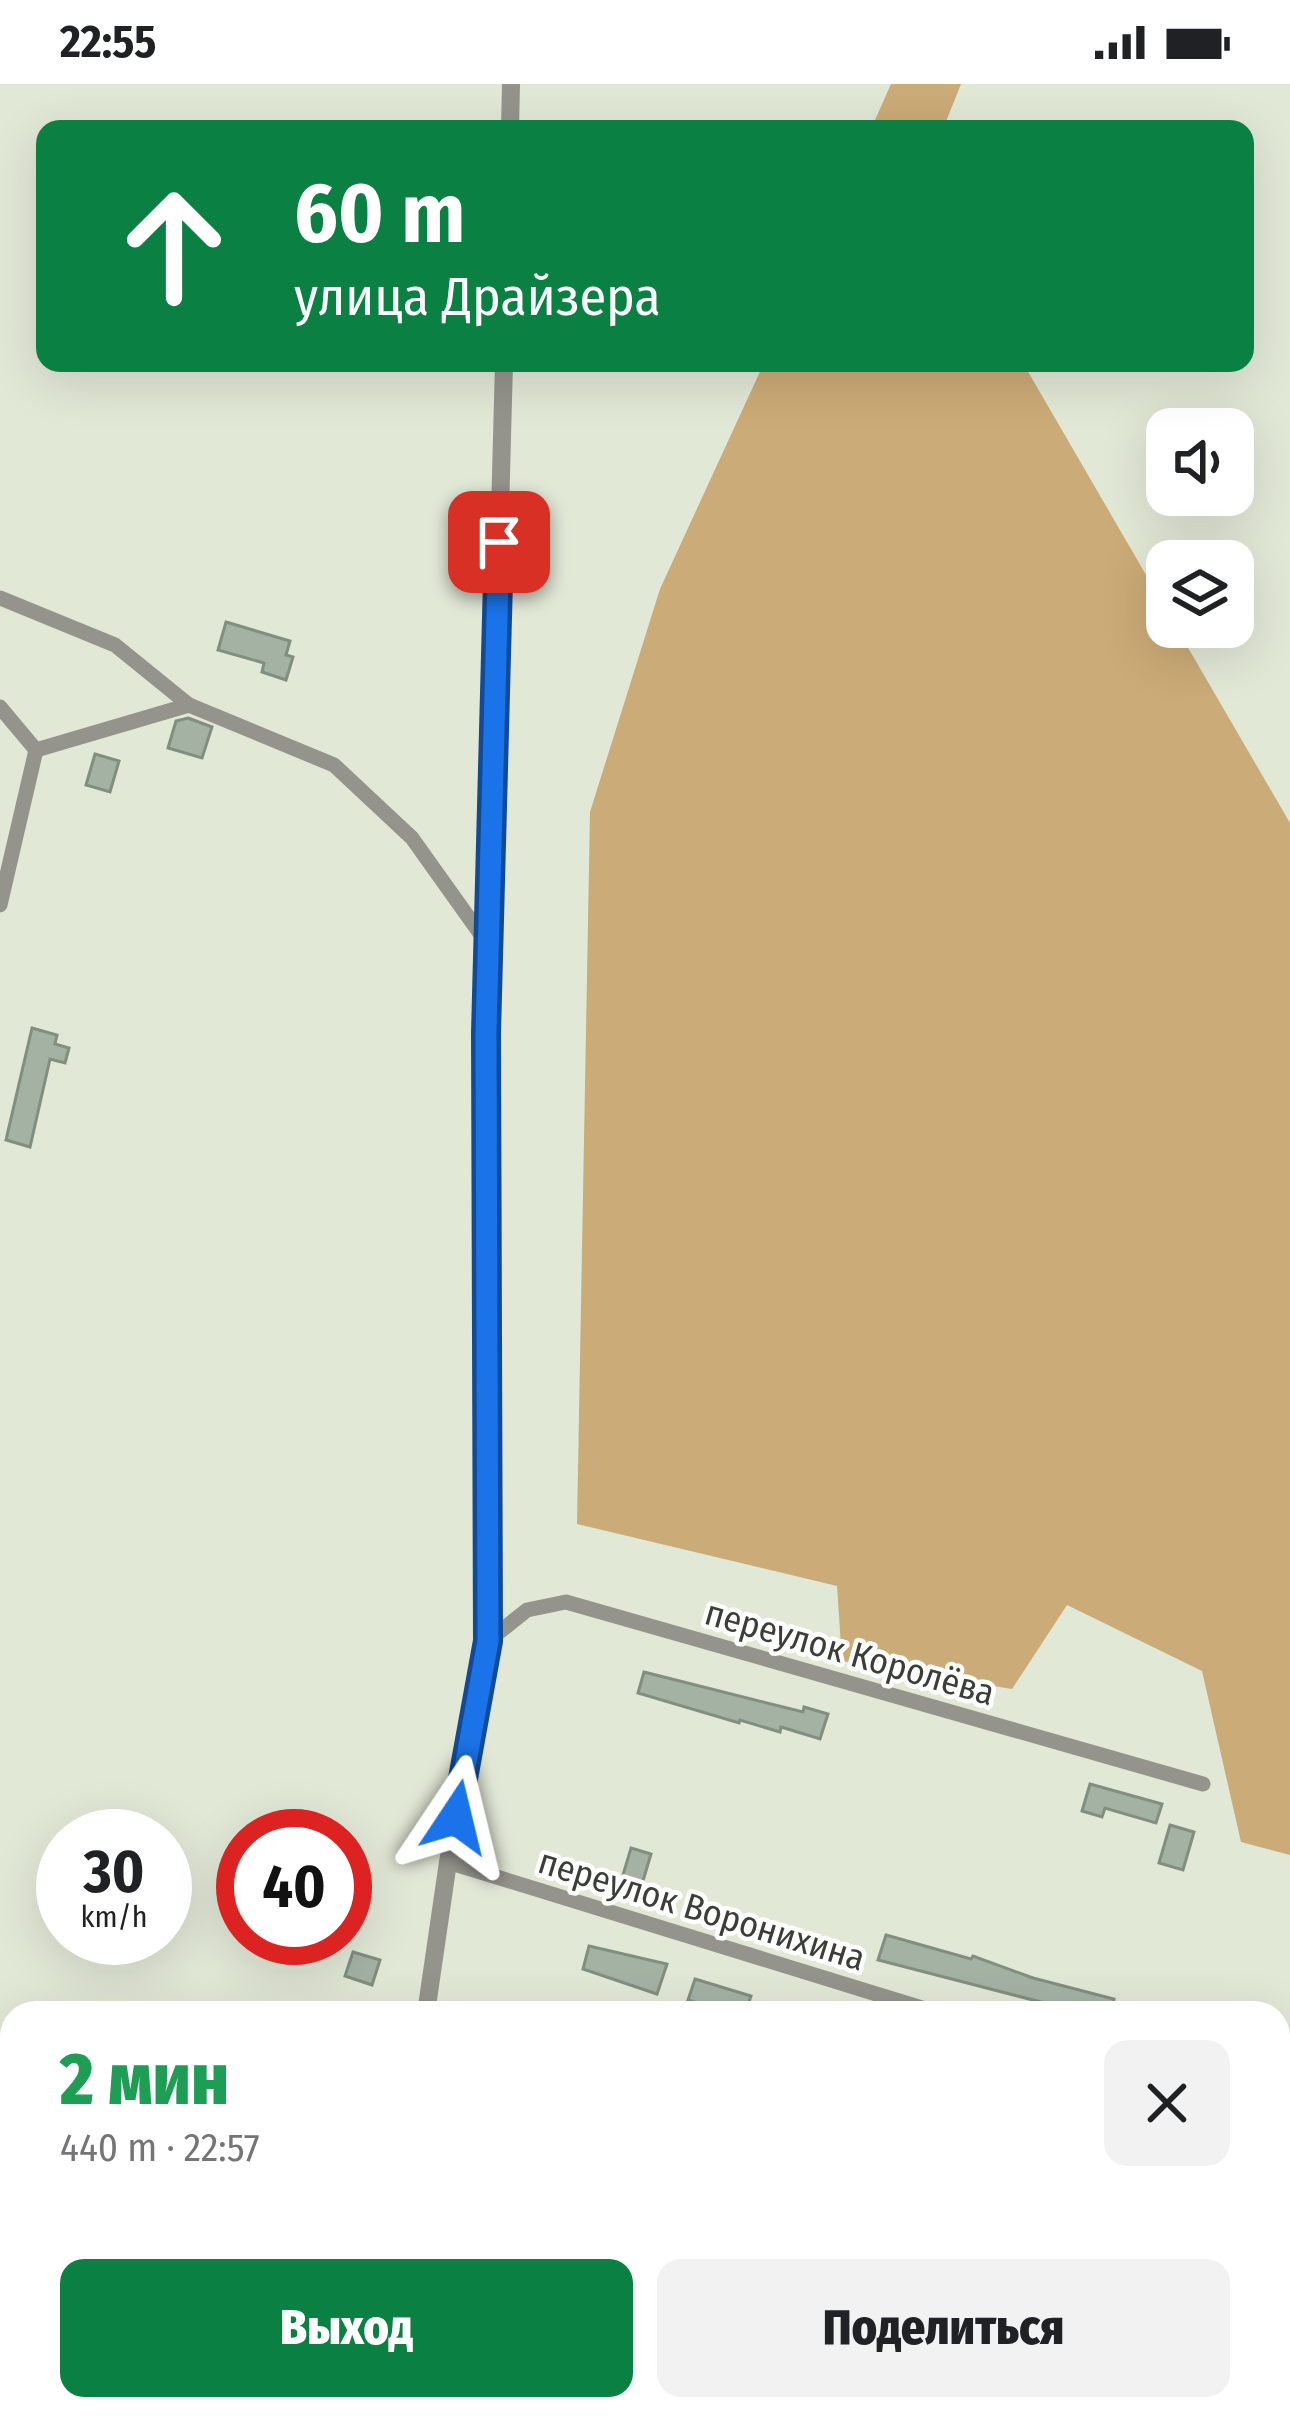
<!DOCTYPE html>
<html lang="ru">
<meta charset="utf-8">
<style>
body{margin:0;font-family:"Fira Sans Condensed",sans-serif;background:#f2f2f2;color:#202124;height:100vh;display:flex;flex-direction:column;font-size:45px;white-space:nowrap}
*{box-sizing:border-box;margin:0}
p{font-size:39px;color:#757577}
.icon{flex:none;width:66px;height:66px;fill:none;stroke:currentColor;stroke-width:2;stroke-linecap:round;stroke-linejoin:round}
.map{position:relative;flex:1;overflow:hidden}
.sheet{position:absolute;left:0px;top:1917px;width:1290px;height:420px;display:flex;flex-direction:column;background:#fff;border-radius:36px 36px 0 0;box-shadow:0 12px 48px #0002}
.sheet>*{flex:none}
.banner{position:absolute;left:36px;top:36px;width:1218px;height:252px;border-radius:24px;box-shadow:0 12px 48px #0002;background:#0b8043;color:#fff;overflow:hidden}
.buttons{position:absolute;left:1146px;top:324px;display:grid;gap:24px}
.buttons a{display:grid;place-items:center;width:108px;height:108px;border-radius:24px;background:#fff;box-shadow:0 12px 48px #0002;font-size:60px}
.speed{position:absolute;left:36px;top:1725px;display:flex;gap:24px;font-size:60px;font-weight:700;text-align:center}
.speed>*{display:grid;place-content:center;width:156px;height:156px;border-radius:50%;background:#fff;box-shadow:0 12px 48px #0002;line-height:1}
.speed small{font-size:30px;font-weight:400}
.speed .limit{border:18px solid #d22;background:#fff;color:#111}
.pin{position:absolute;display:grid;place-items:center;width:102px;height:102px;color:#fff;margin:-51px;border-radius:24px;box-shadow:0 6px 18px #0006}
.me{position:absolute;width:132px;margin:-66px;rotate:10deg;stroke-linejoin:round;filter:drop-shadow(0 0 9px #0008)}
.turn{display:flex;align-items:center;gap:42px;height:252px;padding:0 60px;font-size:54px}
.turn .icon{width:156px;height:156px;stroke-width:2.5}
.turn b{display:block;font-size:84px;line-height:102px}
.round{display:grid;place-items:center;flex:none;width:126px;height:126px;border-radius:24px;background:#f2f2f2}
.head{display:flex;align-items:center;justify-content:space-between;height:204px;padding:0 60px}
h1{font-size:72px;font-weight:800;line-height:90px;color:#1e9e55}
.cta{display:flex;gap:24px;margin-top:auto;padding:24px 60px}
.cta a{flex:1;height:138px;border-radius:24px;background:#0b8043;color:#fff;font-size:48px;font-weight:800;line-height:138px;text-align:center}
.cta a+a{background:#f2f2f2;color:#202124}
.status{display:flex;justify-content:space-between;align-items:center;height:84px;padding:0 60px;background:#fff;direction:ltr}
.status svg{height:33px;fill:currentColor}
.map>svg:first-child{display:block}
</style>
<div class="status"><b>22:55</b><svg viewBox="0 0 49 12"><path d="M0 12V9h3v3zM5 12V6h3v6zM10 12V3h3v9zM15 12V0h3v12zM26 1h20v11H26zM47 4h2v5h-2z"/></svg></div>
<div class="map">
<svg width="1290" height="2337" viewBox="0 0 1290 2337">
<rect width="100%" height="100%" fill="#e2e8d6"/>
<!-- built -->
<g fill="#d5dec5">
<path d="M0,2272L12,2275V2325H111L108,2337H0Z"/>
<path d="M448,2325H716L765,2337H445Z"/>
</g>
<!-- forest -->
<g fill="#cbab77">
<path d="M891,0H961L943,45H871Z"/>
<path d="M764,279H1023L1167,527V543H1176L1290,739V1771L1241,1758L1202,1587L1067,1521L1012,1605L842,1577L837,1502L577,1440L590,728L660,505Z"/>
</g>
<!-- building -->
<g fill="#a4b2a4" stroke="#818e80" stroke-width="3">
<path d="M226,538L290,557L286,571L293,573L286,596L262,588L264,579L218,566Z"/>
<path d="M188,634L212,643L202,674L168,664L176,637Z"/>
<path d="M95,670L119,677L110,708L86,701Z"/>
<path d="M32,944L57,951L55,960L69,964L65,979L50,975L30,1063L6,1056Z"/>
<path d="M644,1588L803,1628L804,1623L828,1630L820,1655L781,1643L780,1648L740,1636L739,1639L638,1609Z"/>
<path d="M1090,1700L1162,1720L1156,1739L1105,1724L1102,1733L1082,1727Z"/>
<path d="M1170,1741L1194,1748L1183,1786L1159,1779Z"/>
<path d="M631,1764L651,1770L640,1807L620,1801Z"/>
<path d="M886,1851L971,1875L973,1872L1033,1894L1114,1915L1110,1929L1068,1925L878,1876Z"/>
<path d="M589,1862L667,1880L657,1910L583,1885Z"/>
<path d="M353,1868L380,1876L372,1901L345,1892Z"/>
<path d="M695,1895L751,1912L745,1929H728L688,1916Z"/>
</g>
<g fill="none" stroke-linecap="round" stroke-linejoin="round">
<!-- service -->
<path stroke="#94938c" stroke-width="8" d="M0,2270L12,2268"/>
<!-- minor -->
<g stroke="#94938c" stroke-width="15">
<path d="M0,514L115,561L189,621"/>
<path d="M0,623L36,666L189,621L334,681L412,754L489,862"/>
<path d="M0,821L36,666"/>
<path d="M488,1557L527,1526L566,1518L1203,1700"/>
<path d="M448,1778L938,1929"/>
<path d="M1278,2034L1290,2038"/>
<path d="M0,2112L12,2117"/>
<path d="M767,2325L812,2337"/>
</g>
<!-- tertiary -->
<g stroke="#94938c" stroke-width="18">
<path d="M510,45L511,0"/>
<path d="M426,1929L448,1778L488,1557L486,949L504,279"/>
<path d="M323,2337L325,2325"/>
</g>
</g>
<g fill="none" stroke-linecap="round" stroke-linejoin="round">
<defs>
<path id="route" d="M456,1733L488,1557L486,949L499,458"/>
</defs>
<!-- route casing -->
<use href="#route" stroke="#114b97" stroke-width="30"/>
<!-- route -->
<use href="#route" stroke="#1a73e8" stroke-width="21"/>
</g>
<g text-anchor="middle" stroke-width="9" stroke-linejoin="round" paint-order="stroke">
<!-- street labels -->
<g font-size="36" fill="#3b3e37" stroke="#fff">
<text transform="translate(850 1568) rotate(16)" y="13">переулок Королёва</text>
<text transform="translate(702 1825) rotate(17)" y="13">переулок Воронихина</text>
</g>
</g>
</svg>
<div class="buttons">
<a><svg class="icon" aria-label="sound" viewBox="0 0 24 24"><path d="M4 9h4l5-4v14l-5-4H4zM17 9q2 3 0 6"/></svg></a>
<a><svg class="icon" aria-label="layers" viewBox="0 0 24 24"><path d="M12 4l9 5-9 5-9-5zM3 14l9 5 9-5"/></svg></a>
</div>
<div class="speed"><div>30<small>km/h</small></div><div class="limit">40</div></div>
<div class="pin" style="left:499px;top:458px;background:#d93025"><svg class="icon" aria-label="arrive" viewBox="0 0 24 24"><path d="M6 21V4h12l-3 4 3 4H6"/></svg></div>
<svg class="me" style="left:456px;top:1733px" viewBox="-20 -20 40 40"><path d="M0-17L14 15 0 8-14 15z" fill="#1a73e8" stroke="#fff" stroke-width="4"/></svg>
<div class="banner">
<div class="turn"><svg class="icon" aria-label="ahead" viewBox="0 0 24 24"><path d="M12 20V5M6 11l6-6 6 6"/></svg><div><b>60 m</b>улица Драйзера</div></div>
</div>
<section class="sheet">
<div class="head"><div><h1>2 мин</h1><p>440 m · 22:57</p></div><a class="round"><svg class="icon" aria-label="close" viewBox="0 0 24 24"><path d="M6 6l12 12M18 6L6 18"/></svg></a></div>
<div class="cta"><a>Выход</a><a>Поделиться</a></div>
</section>
</div>
